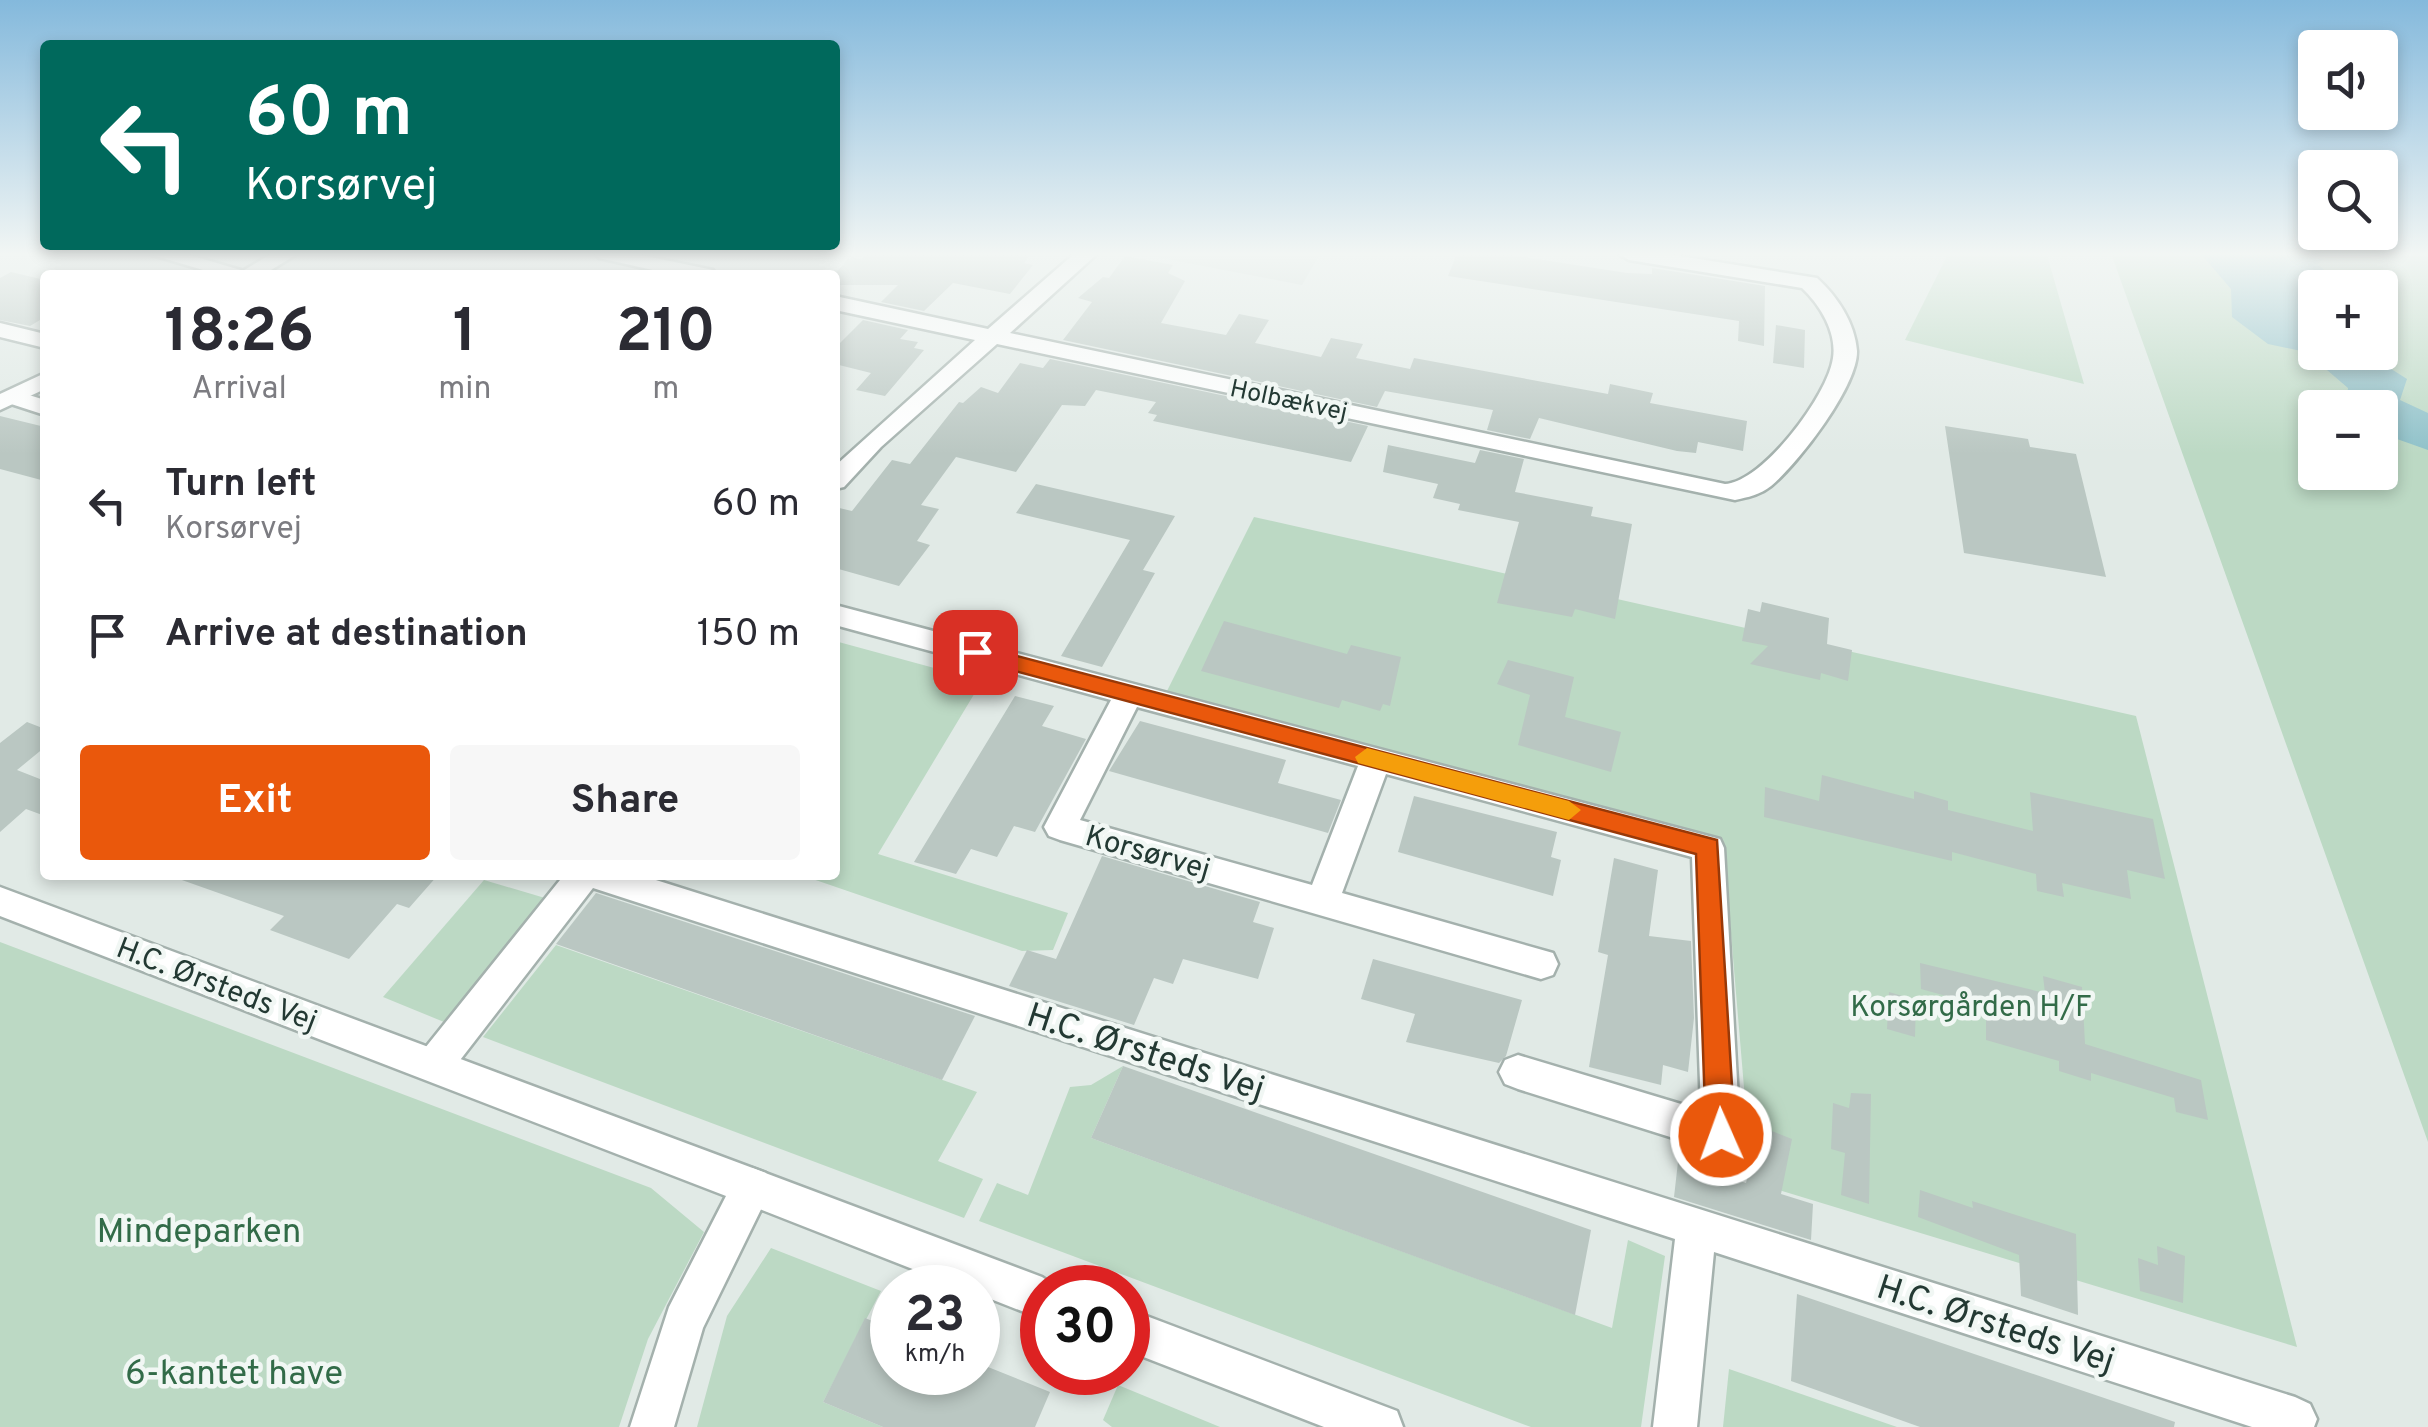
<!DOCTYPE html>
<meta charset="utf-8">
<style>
body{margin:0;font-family:Overpass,sans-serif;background:#f7f7f7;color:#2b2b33;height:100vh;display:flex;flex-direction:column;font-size:38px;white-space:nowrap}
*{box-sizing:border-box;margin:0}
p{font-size:32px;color:#7c7c81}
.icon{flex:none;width:55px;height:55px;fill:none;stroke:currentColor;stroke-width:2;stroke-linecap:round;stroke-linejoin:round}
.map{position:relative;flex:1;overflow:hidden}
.drawer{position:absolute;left:40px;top:270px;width:800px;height:610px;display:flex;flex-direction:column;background:#fff;border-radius:10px;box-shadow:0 5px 15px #0003}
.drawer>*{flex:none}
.guide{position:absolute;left:40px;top:40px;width:800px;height:210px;border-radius:10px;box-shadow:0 5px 15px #0003;background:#00695c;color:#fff;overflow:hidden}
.controls{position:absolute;left:2298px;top:30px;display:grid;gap:20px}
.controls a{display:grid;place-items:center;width:100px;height:100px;border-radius:10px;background:#fff;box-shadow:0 5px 15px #0003;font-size:50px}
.speed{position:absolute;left:870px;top:1265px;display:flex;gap:20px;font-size:50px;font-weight:700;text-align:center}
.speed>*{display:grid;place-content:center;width:130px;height:130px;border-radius:50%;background:#fff;box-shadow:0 5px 15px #0003;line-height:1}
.speed small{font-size:25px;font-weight:400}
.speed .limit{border:15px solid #d22;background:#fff;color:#111}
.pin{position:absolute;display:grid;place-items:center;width:85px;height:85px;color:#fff;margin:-42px;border-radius:20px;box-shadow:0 5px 15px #0006}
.me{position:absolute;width:110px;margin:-55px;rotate:358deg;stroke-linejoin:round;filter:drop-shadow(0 0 8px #0008)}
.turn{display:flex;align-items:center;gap:35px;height:210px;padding:0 40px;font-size:45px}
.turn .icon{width:130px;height:130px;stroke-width:2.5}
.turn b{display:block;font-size:70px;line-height:85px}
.eta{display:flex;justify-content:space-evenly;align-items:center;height:170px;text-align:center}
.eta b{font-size:60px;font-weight:700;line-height:70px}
.cta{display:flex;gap:20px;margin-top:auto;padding:20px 40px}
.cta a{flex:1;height:115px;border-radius:10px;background:#ea580c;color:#fff;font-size:40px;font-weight:700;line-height:115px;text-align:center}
.cta a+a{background:#f7f7f7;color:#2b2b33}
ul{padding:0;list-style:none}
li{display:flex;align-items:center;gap:30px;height:130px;padding:0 40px}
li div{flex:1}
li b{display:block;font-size:38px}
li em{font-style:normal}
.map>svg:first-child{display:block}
</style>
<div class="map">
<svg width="2428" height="1427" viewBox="0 0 2428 1427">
<rect width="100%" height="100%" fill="#e1eae6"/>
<!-- built -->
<path fill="#d0dad5" d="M1141,254H1320L1302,285Z"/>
<!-- green -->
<g fill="#bcd9c4" fill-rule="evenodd">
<path d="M1948,254L2047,255L2084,384L1905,340Z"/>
<path d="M2108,254H2428V1142L2112,256ZM2315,288H2380V352H2315ZM2315,408H2380V472H2315Z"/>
<path d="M1254,517L2136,716L2297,1347L1752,1182L1723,839L1164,697Z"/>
<path d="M835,641L982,681L878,854L1068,913L1053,950L1022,951L801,875H835Z"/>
<path d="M484,880L545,898L444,1022L383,997Z"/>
<path d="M0,942L651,1188L704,1232L648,1339L619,1427H0Z"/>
<path d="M556,945L977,1092L938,1161L983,1179L964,1218L483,1037Z"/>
<path d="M1123,1066L1091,1138L1612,1328L1628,1240L1665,1256L1641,1427H1531L979,1221L997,1183L1028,1195L1070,1087L1091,1085Z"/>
<path d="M771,1248L881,1291L823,1402L883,1427H697L727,1316Z"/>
<path d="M1729,1369L1897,1427H1723Z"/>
<path d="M1118,1385L1220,1427H1112L1103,1420Z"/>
</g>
<!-- water -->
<path fill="#8fc1c9" d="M2201,254H2327L2318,264L2341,287L2315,288V352L2366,353L2407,379L2400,400L2428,413V450L2380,433V408L2346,407L2348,388L2306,352L2268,344L2232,317L2231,289Z"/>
<!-- building -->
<g fill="#bac7c2">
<path d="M866,254H1031L1024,263L1033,265L1010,294L953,283L924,311L881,302L898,285H835L833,275L851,257L861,259Z"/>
<path d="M1457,254H1504L1627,273L1652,274V268L1765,286L1764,346L1738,341L1739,321L1448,276Z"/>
<path d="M1125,256L1173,265L1168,273L1185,281L1161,323L1226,335L1239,314L1269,320L1255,343L1321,357L1331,338L1363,344L1356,358L1410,369L1414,358L1608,394L1610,384L1653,393L1650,403L1747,421L1743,451L1698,442L1696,453L1677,451L1539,418L1530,439L1487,430L1493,410L1385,391L1377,407L1063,340L1092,302L1078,298L1103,277L1109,278Z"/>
<path d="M11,272L45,280V317L30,326L0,320V278Z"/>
<path d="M863,320L908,330L900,339L918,342L914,348L924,350L885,396L856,390L871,373L835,364V348Z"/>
<path d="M1776,325L1805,330L1804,368L1773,363Z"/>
<path d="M1050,359L1368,426L1351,462L1153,421L1157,415L1148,413L1156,402L1096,390L1085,406L1062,405L1016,472L956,457L921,505L939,509L917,541L930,545L899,586L835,568V507L852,511L892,460L910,464L959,402L963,403L981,387L998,393L1020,363L1043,368Z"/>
<path d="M0,416L45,427V481L0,469Z"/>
<path d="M1945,426L2028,439L2030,447L2076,454L2106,577L1964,553Z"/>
<path d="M1388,445L1475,463L1480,450L1524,459L1515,492L1593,507L1591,516L1632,524L1615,619L1575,609L1572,617L1497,603L1519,522L1458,510L1460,504L1433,498L1438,484L1383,472Z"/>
<path d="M1036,484L1175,516L1143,570L1155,573L1102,667L1061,656L1130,540L1016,513Z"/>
<path d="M1762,602L1829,618L1827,644L1852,650L1848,681L1821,673L1820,680L1750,664L1768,646L1742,641L1748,609L1760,612Z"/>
<path d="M1224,621L1347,654L1351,645L1401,657L1390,706L1383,704L1380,711L1342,700L1339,708L1201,671Z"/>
<path d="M1508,660L1574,677L1565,717L1621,732L1611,772L1518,745L1530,695L1497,684Z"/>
<path d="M1015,696L1054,706L1042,726L1086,739L1035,832L1014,826L997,857L971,849L956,874L914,862Z"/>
<path d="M1140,721L1286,760L1278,783L1341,800L1328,833L1109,771Z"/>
<path d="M27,722L45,729V747L17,770L45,781V816L26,809L0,832V743Z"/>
<path d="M1822,775L1914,799V791L1948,801V810L2033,831L2030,792L2153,819L2165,879L2127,870L2131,899L2062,883L2064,897L2037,891L2036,874L1952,852V861L1764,817L1765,787L1819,801Z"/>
<path d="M1414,796L1557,832L1551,857L1561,860L1553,896L1398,852Z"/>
<path d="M1102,856L1260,902L1253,922L1274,928L1258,979L1183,959L1173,984L1154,978L1134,1025L1009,986L1027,950L1056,959Z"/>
<path d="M1614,858L1658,870L1649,936L1691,941L1694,1018L1688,1072L1663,1065L1661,1085L1589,1067L1608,955L1598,952Z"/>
<path d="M180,875H438L409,908L397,904L349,959L270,930L284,916L179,879Z"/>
<path d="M596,893L975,1016L942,1080L556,944Z"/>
<path d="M1373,959L1522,1000L1506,1056L1499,1063L1406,1042L1415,1014L1361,999Z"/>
<path d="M1920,963L2045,993L2043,976L2082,987L2085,1044L2201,1080L2208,1120L2176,1112L2174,1098L2091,1073V1081L2059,1071V1061L1986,1040V1007L1921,989Z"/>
<path d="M1889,992L1916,1000L1915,1037L1887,1029Z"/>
<path d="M1123,1066L1591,1230L1575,1315L1091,1138Z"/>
<path d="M1851,1093L1871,1094L1869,1204L1841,1195L1845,1153L1831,1149L1833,1103L1849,1108Z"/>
<path d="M1759,1126L1792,1139L1781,1194L1813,1204L1811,1240L1674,1197L1678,1162L1746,1183Z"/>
<path d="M1920,1190L1973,1208L1972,1201L2076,1234L2078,1315L2021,1296L2019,1255L1918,1217Z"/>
<path d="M2157,1246L2185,1256L2183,1303L2140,1291L2138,1258L2158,1265Z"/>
<path d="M1797,1294L2175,1422L2174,1427H1920L1791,1381Z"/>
<path d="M865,1318L892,1329V1372H978V1363L1050,1392L1035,1427H883L823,1402Z"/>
</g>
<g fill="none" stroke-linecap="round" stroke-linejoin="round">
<defs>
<g id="minor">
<path d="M149,254H186L258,275H220Z"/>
<path d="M596,254H636L713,270L716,275H675L599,258Z"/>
<path d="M1074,254H1097L1010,333L1725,484C1763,482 1828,395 1833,358C1837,332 1820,305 1802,288L1629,260L1619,254H1668L1817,278C1837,296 1855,323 1857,351C1858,386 1798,464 1771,486C1760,495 1748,497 1735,500L997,344L881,447L844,487L835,489V466L975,340L835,310V296L988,329Z"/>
<path d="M0,323L45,334V348L0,337Z"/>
<path d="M13,390L45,400V415L5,402L1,397Z"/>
<path d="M835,605L1720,839L1724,848L1740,1135L1735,1148L1721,1153L1518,1089L1505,1084L1499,1072L1505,1060L1518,1055L1701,1110L1692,857L1386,774L1342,893L1553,953L1558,964L1553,975L1541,979L1060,840L1049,836L1044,827L1111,700L835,625ZM1137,707L1358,766L1312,885L1080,820Z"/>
<path d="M564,875H640L2295,1397L2310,1404L2317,1419L2314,1427H2252L1714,1252L1697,1427H1653L1675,1239L593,888L447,1077L434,1082L421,1077L416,1065L421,1053Z"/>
<path d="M752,1168L1042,1277L1058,1288H1042V1319L978,1294V1288H961L752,1206L738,1201L732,1187L738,1173Z"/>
<path d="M1128,1309L1397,1411L1403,1427H1324L1128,1351Z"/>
</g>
<g id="tertiary">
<path d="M271,254H297L263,275H236Z"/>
<path d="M45,373V389L0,410V394Z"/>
<path d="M0,887L766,1173L772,1187L703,1328L674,1427H630L669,1307L726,1196L0,916Z"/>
</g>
</defs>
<!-- minor casing -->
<use href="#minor" stroke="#a4b1ad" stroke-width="5"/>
<!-- tertiary casing -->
<use href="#tertiary" stroke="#a4b1ad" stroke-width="5"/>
<!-- minor -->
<use href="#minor" fill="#fff" fill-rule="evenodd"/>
<!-- tertiary -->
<use href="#tertiary" fill="#fff" fill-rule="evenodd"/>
</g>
<!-- sky -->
<linearGradient id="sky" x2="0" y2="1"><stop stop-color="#84b9dc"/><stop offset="0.56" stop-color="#f2f6f4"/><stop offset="1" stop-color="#f2f6f4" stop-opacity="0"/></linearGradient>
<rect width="2428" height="454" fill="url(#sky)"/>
<!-- route -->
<path fill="#ea580c" stroke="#983908" stroke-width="2.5" d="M975,645L1717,840L1735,1135L1731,1145L1721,1149L1710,1145L1706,1135L1696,854L967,658L964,652Z"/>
<!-- slow -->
<path fill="#f59e0b" d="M1367,748L1569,801L1581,810L1569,820L1358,763L1355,757Z"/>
<g text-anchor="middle" stroke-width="9" stroke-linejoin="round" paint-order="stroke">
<!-- far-street labels -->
<g font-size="25" fill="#233933" stroke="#f1f7f4">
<text transform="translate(1289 399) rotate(12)" y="9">Holbækvej</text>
</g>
<!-- street labels -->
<g font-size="30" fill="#233933" stroke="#f1f7f4">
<text transform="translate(1148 852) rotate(16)" y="10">Korsørvej</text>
<text transform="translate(217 984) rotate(21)" y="10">H.C. Ørsteds Vej</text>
</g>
<!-- park labels -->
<g font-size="30" fill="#326b48" stroke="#f1f7f4">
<text x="1971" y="1016">Korsørgården H/F</text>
</g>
<!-- near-street labels -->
<g font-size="35" fill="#233933" stroke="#f1f7f4">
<text transform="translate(1146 1051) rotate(18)" y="12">H.C. Ørsteds Vej</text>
<text transform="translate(1996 1323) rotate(18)" y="12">H.C. Ørsteds Vej</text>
</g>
<!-- near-park labels -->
<g font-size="35" fill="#326b48" stroke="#f1f7f4">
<text x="199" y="1242">Mindeparken</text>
<text x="234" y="1384">6-kantet have</text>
</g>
</g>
</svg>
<div class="controls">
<a><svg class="icon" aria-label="sound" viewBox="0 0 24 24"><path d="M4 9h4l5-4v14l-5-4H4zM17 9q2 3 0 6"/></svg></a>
<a><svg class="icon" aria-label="search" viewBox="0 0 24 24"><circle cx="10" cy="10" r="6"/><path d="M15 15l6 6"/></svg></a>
<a>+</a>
<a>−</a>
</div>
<div class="speed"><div>23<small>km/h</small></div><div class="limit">30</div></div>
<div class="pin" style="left:975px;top:652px;background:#d93025"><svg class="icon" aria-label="arrive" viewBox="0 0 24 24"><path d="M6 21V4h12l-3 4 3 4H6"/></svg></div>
<svg class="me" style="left:1721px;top:1135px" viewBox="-20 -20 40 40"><circle r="17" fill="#ea580c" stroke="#fff" stroke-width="3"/><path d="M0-11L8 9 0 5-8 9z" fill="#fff"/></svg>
<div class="guide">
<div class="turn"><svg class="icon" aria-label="left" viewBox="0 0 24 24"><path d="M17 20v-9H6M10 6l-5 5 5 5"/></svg><div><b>60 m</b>Korsørvej</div></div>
</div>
<section class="drawer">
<div class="eta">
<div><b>18:26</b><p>Arrival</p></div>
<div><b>1</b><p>min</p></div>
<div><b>210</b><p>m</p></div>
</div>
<ul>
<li><svg class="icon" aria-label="left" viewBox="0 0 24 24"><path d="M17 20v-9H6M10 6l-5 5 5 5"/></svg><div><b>Turn left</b><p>Korsørvej</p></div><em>60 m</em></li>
<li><svg class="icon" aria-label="arrive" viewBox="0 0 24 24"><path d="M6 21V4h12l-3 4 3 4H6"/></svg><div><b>Arrive at destination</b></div><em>150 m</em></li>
</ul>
<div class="cta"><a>Exit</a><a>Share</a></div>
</section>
</div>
